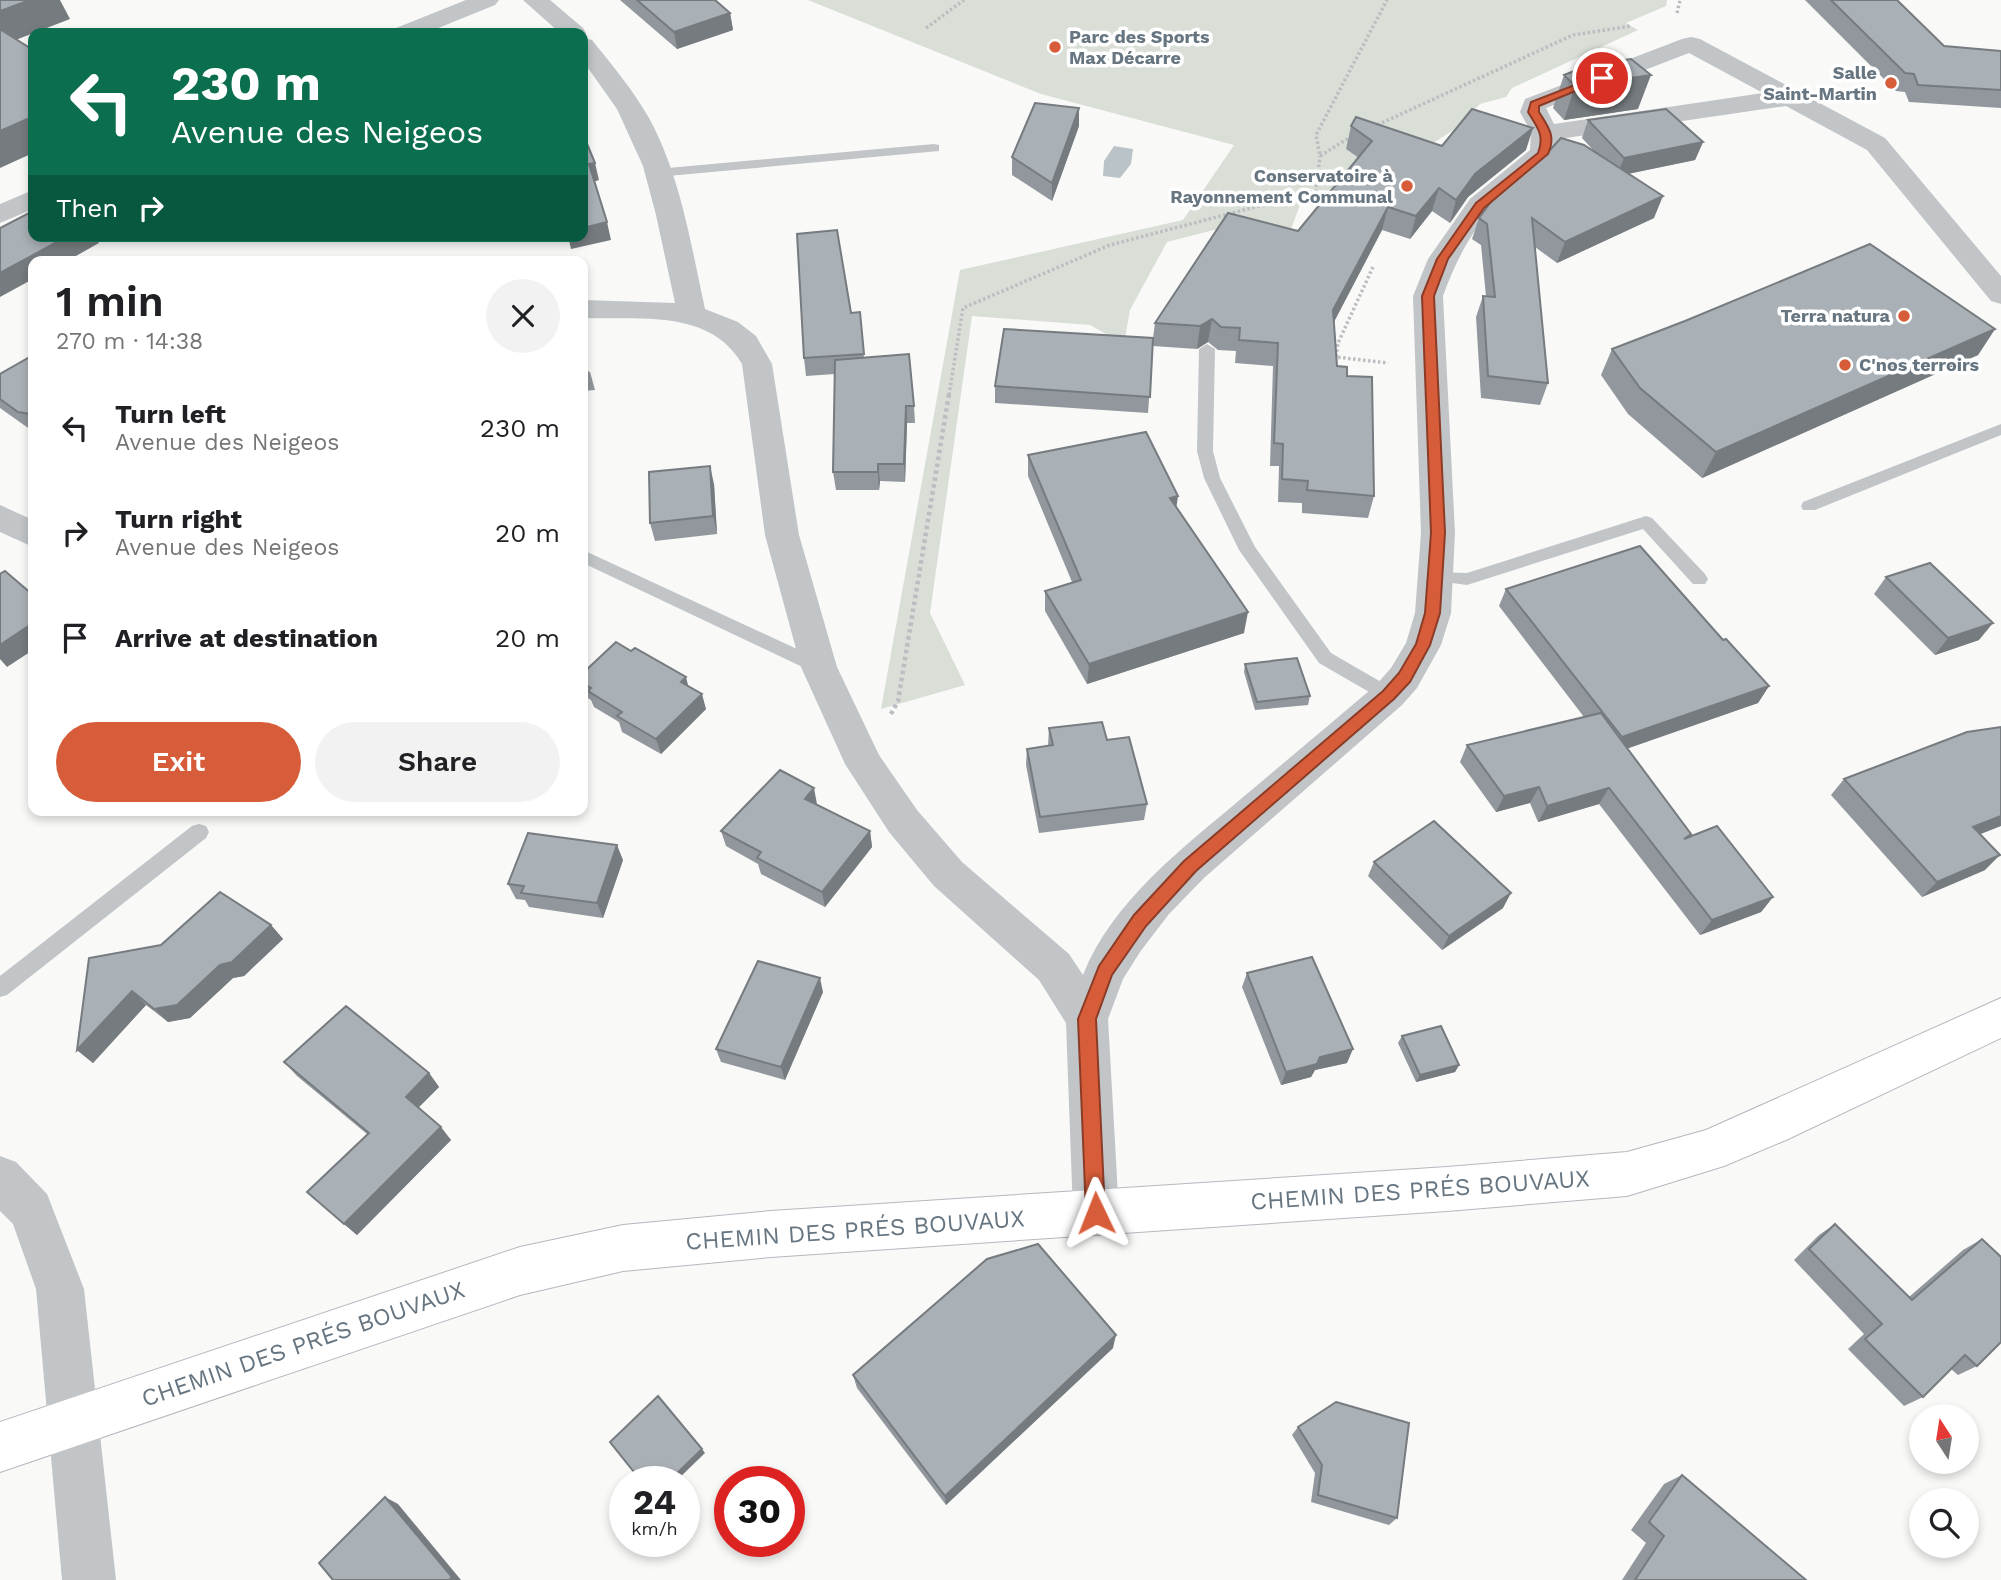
<!DOCTYPE html>
<meta charset="utf-8">
<style>
body{margin:0;font-family:"Work Sans",sans-serif;background:#f2f2f2;color:#202124;height:100vh;display:flex;flex-direction:column;font-size:26px;white-space:nowrap}
*{box-sizing:border-box;margin:0}
p{font-size:23px;color:#757577}
.icon{flex:none;width:38px;height:38px;fill:none;stroke:currentColor;stroke-width:2;stroke-linecap:round;stroke-linejoin:round}
.map{position:relative;flex:1;overflow:hidden}
.sheet{position:absolute;left:28px;top:256px;width:560px;height:560px;display:flex;flex-direction:column;background:#fff;border-radius:14px;box-shadow:0 4px 10px #0003}
.sheet>*{flex:none}
.top-card{position:absolute;left:28px;top:28px;width:560px;height:214px;border-radius:14px;box-shadow:0 4px 10px #0003;background:#0b6e4f;color:#fff;overflow:hidden}
.needle{width:46px;rotate:348deg}
.controls{position:absolute;left:1909px;top:1404px;display:grid;gap:14px}
.controls a{display:grid;place-items:center;width:70px;height:70px;border-radius:50%;background:#fff;box-shadow:0 4px 10px #0003;font-size:35px}
.speed{position:absolute;left:609px;top:1466px;display:flex;gap:14px;font-size:35px;font-weight:700;text-align:center}
.speed>*{display:grid;place-content:center;width:91px;height:91px;border-radius:50%;background:#fff;box-shadow:0 4px 10px #0003;line-height:1}
.speed small{font-size:18px;font-weight:400}
.speed .limit{border:10px solid #d22;background:#fff;color:#111}
.pin{position:absolute;display:grid;place-items:center;width:60px;height:60px;color:#fff;margin:-30px;border:4px solid #fff;border-radius:50%;box-shadow:0 2px 7px #0007}
.me{position:absolute;width:77px;margin:-38px;rotate:358deg;stroke-linejoin:round;filter:drop-shadow(0 0 5px #0008)}
.turn{display:flex;align-items:center;gap:24px;height:147px;padding:0 28px;font-size:32px}
.turn .icon{width:91px;height:91px;stroke-width:2.5}
.turn b{display:block;font-size:49px;line-height:60px}
.then{display:flex;align-items:center;height:66px;padding:0 28px;background:#0003;gap:14px;font-size:26px}
.round{display:grid;place-items:center;flex:none;width:74px;height:74px;border-radius:37px;background:#f2f2f2}
.summary{display:flex;align-items:center;justify-content:space-between;height:119px;padding:0 28px}
h1{font-size:42px;font-weight:600;line-height:52px}
.cta{display:flex;gap:14px;margin-top:auto;padding:14px 28px}
.cta a{flex:1;height:80px;border-radius:42px;background:#d75d3a;color:#fff;font-size:28px;font-weight:600;line-height:80px;text-align:center}
.cta a+a{background:#f2f2f2;color:#202124}
ul{padding:0;list-style:none}
li{display:flex;align-items:center;gap:21px;height:105px;padding:0 28px}
li div{flex:1}
li b{display:block;font-size:26px}
li em{font-style:normal}
.map>svg:first-child{display:block}
</style>
<div class="map">
<svg width="2001" height="1580" viewBox="0 0 2001 1580">
<rect width="100%" height="100%" fill="#f9f9f7"/>
<!-- green -->
<path fill="#d9ded7" d="M808,0H1667L1666,6L1626,23L1638,30L1512,88L1506,97L1480,104L1452,131L1408,159L1343,194L1306,188L1289,235L1214,230L1167,242L1130,310L1124,344L1090,325L972,316L930,613L965,685L881,709L960,270L1183,220L1234,145L1041,94Z"/>
<!-- water -->
<path fill="#bac4c8" d="M1114,146L1133,149L1131,164L1120,178L1103,176L1104,161Z"/>
<g fill="none" stroke-linecap="round" stroke-linejoin="round">
<defs>
<path id="secondary" d="M2001,998V1038L1786,1140L1724,1166L1627,1196L1447,1211L771,1257L623,1271L520,1295L0,1472V1422L520,1247L623,1225L771,1211L1447,1167L1627,1152L1706,1130Z"/>
</defs>
<!-- secondary casing -->
<use href="#secondary" stroke="#b3b9bd" stroke-width="2"/>
<!-- path-far1 -->
<g stroke="#bbbec0" stroke-width="3.5" stroke-dasharray="2.5 2.5" stroke-linecap="butt">
<path d="M1677,13L1680,0"/>
<path d="M926,28L964,0"/>
<path d="M1373,127L1573,35L1631,26"/>
<path d="M1352,136L1320,156L1316,135L1387,0"/>
<path d="M1373,267L1338,343L1336,357L1388,363"/>
<path d="M949,395L963,308L1110,245L1316,191L1320,156"/>
</g>
<!-- path -->
<path stroke="#bbbec0" stroke-width="4.5" stroke-dasharray="3.5 3.5" stroke-linecap="butt" d="M891,714L898,701L949,394"/>
<!-- lane -->
<g fill="#c1c5c8" fill-rule="evenodd">
<path d="M934,144L939,145V151L657,177L650,173L657,169Z"/>
<path d="M1207,344L1215,349L1213,451L1220,478L1255,547L1331,653L1395,690L1398,695L1395,700L1389,702L1383,700L1319,663L1239,550L1204,478L1197,451L1199,349Z"/>
<path d="M2001,424V435L1815,510H1803L1801,506L1803,502Z"/>
<path d="M1646,516L1652,518L1705,574L1708,579L1705,584H1693L1643,529L1467,585L1430,580L1427,576L1430,572L1467,573Z"/>
<path d="M583,550L825,662L828,667L825,672H813L583,563Z"/>
<path d="M199,824L206,826L209,832L206,838L7,995L0,997V976L192,826Z"/>
</g>
<!-- street -->
<g fill="#c1c5c8" fill-rule="evenodd">
<path d="M466,0H499L495,5L426,33H393L396,28Z"/>
<path d="M523,0H550L583,28L586,33L583,38L592,40C612,65 633,90 649,118C681,177 691,245 705,309L738,322L756,336L772,364L799,535L837,667L879,755L917,810L962,862L1069,954L1083,975C1112,901 1183,848 1242,798C1286,761 1331,723 1376,685L1391,668L1406,643L1415,613L1421,533L1413,296L1428,259L1470,199L1530,150L1531,132L1520,112L1525,99L1682,39L1691,37L1700,39L1885,138L2001,276V304L1991,301L1867,150L1786,106L1559,139C1557,170 1509,190 1490,211C1468,236 1454,266 1443,296L1455,533L1451,613L1441,645L1417,688L1402,705L1204,878L1169,914L1140,952L1123,979L1108,1019L1119,1213L1112,1229L1096,1236L1080,1229L1073,1213L1066,1023L1039,980L934,886L889,832L845,764L801,667L765,535L742,364C710,308 638,320 583,318V300L675,303L656,215L643,166L617,109L583,61V33H560ZM1689,53L1763,93L1554,124L1546,108Z"/>
<path d="M33,190V209L0,223V204Z"/>
<path d="M0,505L33,520V547L0,532Z"/>
<path d="M0,1156L16,1162L47,1194L84,1289L116,1580H62L36,1289L13,1224L0,1211Z"/>
</g>
<!-- secondary -->
<use href="#secondary" fill="#fff" fill-rule="evenodd"/>
</g>
<!-- wall -->
<g fill="#91979d">
<path d="M620,0H715L730,13L733,30L677,49Z"/>
<path d="M1805,0H1897L1944,46L2001,51V108L1909,102L1905,92L1896,91Z"/>
<path d="M1564,75L1638,109L1564,120L1553,108Z"/>
<path d="M1588,120L1703,142L1695,160L1628,174L1654,218L1557,263L1535,247L1548,383L1540,405L1481,398L1476,317L1483,296H1486L1481,245L1472,239L1479,218L1594,151L1582,138Z"/>
<path d="M1079,126L1052,201L1012,175V157Z"/>
<path d="M1351,126L1442,146L1526,150L1468,197L1450,223L1432,211L1410,239L1382,230L1334,322L1337,366L1347,376L1374,496L1368,518L1302,513V503L1278,502L1279,466H1270L1273,366L1235,363L1236,351L1218,350L1208,342L1197,349L1153,346L1148,413L995,403V386L1153,338L1155,323L1298,231L1359,158L1346,149Z"/>
<path d="M860,312L864,358L914,406L915,423H907L905,482L880,481L879,490H836L833,472L835,374L806,376L804,358L851,313Z"/>
<path d="M1995,329L1978,355L1702,478L1628,414L1601,375L1612,349Z"/>
<path d="M33,358V430H31L0,408V374Z"/>
<path d="M583,369L590,372L595,390L583,391Z"/>
<path d="M1028,455L1176,507L1244,633L1087,684L1045,611V591L1072,582L1028,476Z"/>
<path d="M714,484L717,534L655,541L650,523Z"/>
<path d="M1886,577L1979,640L1935,655L1874,594Z"/>
<path d="M1506,589L1723,640L1769,686L1758,703L1627,748L1691,834L1688,837L1773,897L1761,912L1700,935L1599,804L1538,822L1530,803L1496,812L1460,762L1467,745L1584,717L1499,606Z"/>
<path d="M1245,664L1310,696L1308,705L1255,710L1244,672Z"/>
<path d="M583,673L688,685L706,709L661,754L622,732L619,722L594,707L591,700L583,695Z"/>
<path d="M1049,728L1107,740L1147,804L1144,820L1039,833L1026,765L1027,749L1048,746Z"/>
<path d="M1844,779L1985,870L1922,897L1831,795Z"/>
<path d="M817,804L870,831L872,847L825,907L761,874L758,864L726,846L721,831Z"/>
<path d="M623,860L603,918L529,907L525,900L516,899L508,884Z"/>
<path d="M1374,862L1503,908L1442,950L1368,876Z"/>
<path d="M271,925L283,939L244,976L233,978L190,1018L168,1022L146,1005L93,1063L77,1050L89,958Z"/>
<path d="M1247,973L1347,1063L1315,1070L1311,1077L1281,1085L1242,987Z"/>
<path d="M823,992L785,1080L721,1062L716,1049Z"/>
<path d="M1402,1036L1459,1065L1455,1072L1416,1082L1398,1043Z"/>
<path d="M284,1062L429,1073L439,1087L418,1108L451,1140L357,1235L307,1192L367,1134L297,1076Z"/>
<path d="M1835,1224L1909,1297L1963,1250L1982,1239L1977,1366L1958,1375L1951,1369L1923,1397L1904,1406L1848,1349L1864,1334L1794,1260L1819,1235Z"/>
<path d="M1113,1348L946,1505L857,1388L853,1375Z"/>
<path d="M1298,1427L1397,1518L1389,1525L1311,1502L1315,1473L1292,1435Z"/>
<path d="M1682,1475L1806,1580H1622L1646,1543L1631,1530L1664,1484Z"/>
</g>
<!-- shaded-wall -->
<g fill="#767b7f">
<path d="M30,0H60L70,19L0,46V11Z"/>
<path d="M730,13L733,30L677,49L674,32Z"/>
<path d="M1651,75L1638,109L1564,120L1575,86Z"/>
<path d="M1079,108V126L1052,201V183Z"/>
<path d="M33,111V153L0,168V131Z"/>
<path d="M1533,128L1526,150L1468,197L1450,223L1456,200L1475,174Z"/>
<path d="M1703,142L1695,160L1617,176L1624,158Z"/>
<path d="M595,163L599,180L593,182L589,164Z"/>
<path d="M1439,188L1432,211L1410,239L1416,216Z"/>
<path d="M1663,196L1654,218L1557,263L1565,242Z"/>
<path d="M1388,207L1382,230L1328,333L1333,310Z"/>
<path d="M607,222L611,240L571,249L568,236H583V228Z"/>
<path d="M68,236H94L99,243L67,261H33V279L0,297V273Z"/>
<path d="M1212,319L1208,342L1197,349L1200,326Z"/>
<path d="M1995,329L1978,355L1702,478L1716,452Z"/>
<path d="M906,406L907,423L905,482L904,464Z"/>
<path d="M878,464L880,481L879,490L878,472Z"/>
<path d="M710,466L714,484L717,534L713,516Z"/>
<path d="M1178,496L1175,517L1170,498Z"/>
<path d="M1248,612L1244,633L1087,684L1089,664Z"/>
<path d="M33,623V650L7,667L0,659V645Z"/>
<path d="M1993,623L1979,640L1935,655L1948,638Z"/>
<path d="M686,677L690,693L681,682Z"/>
<path d="M1769,686L1758,703L1612,754L1622,737Z"/>
<path d="M702,694L706,709L661,754L656,739Z"/>
<path d="M1539,787L1530,803L1496,812L1504,796Z"/>
<path d="M814,788L817,804L805,799Z"/>
<path d="M1609,788L1599,804L1538,822L1547,806Z"/>
<path d="M2001,816V826L1958,843L1973,827Z"/>
<path d="M870,831L872,847L825,907L822,892Z"/>
<path d="M617,845L623,860L603,918L597,903Z"/>
<path d="M2000,855L1985,870L1922,897L1937,882Z"/>
<path d="M1511,893L1503,908L1442,950L1449,936Z"/>
<path d="M1773,897L1761,912L1700,935L1712,920Z"/>
<path d="M271,925L283,939L244,976L233,978L190,1018L168,1022L154,1009L220,965Z"/>
<path d="M820,978L823,992L785,1080L781,1067Z"/>
<path d="M132,991L146,1005L93,1063L77,1050Z"/>
<path d="M1353,1049L1347,1063L1315,1070L1311,1077L1281,1085L1286,1072L1320,1057Z"/>
<path d="M1459,1065L1455,1072L1416,1082L1420,1075Z"/>
<path d="M429,1073L439,1087L416,1110L406,1097Z"/>
<path d="M441,1127L451,1140L357,1235L344,1224Z"/>
<path d="M1116,1335L1113,1348L946,1505L945,1496Z"/>
<path d="M702,1449L705,1453L675,1482H668Z"/>
<path d="M385,1497L398,1504L461,1580H449Z"/>
</g>
<!-- building -->
<g fill="#a9b0b6" stroke="#767b7f" stroke-width="2">
<path d="M0,0H30L0,11Z"/>
<path d="M637,0H715L730,13L674,32Z"/>
<path d="M1831,0H1897L1944,46L2001,51V90L1918,85L1914,74L1905,73Z"/>
<path d="M0,29L33,50V111L32,117L0,131Z"/>
<path d="M1631,59L1651,75L1575,86L1564,75L1590,65Z"/>
<path d="M1035,103L1079,108L1052,183L1012,157Z"/>
<path d="M1472,109L1533,128L1475,174L1456,200L1439,188L1416,216L1388,207L1333,310L1337,366L1347,367V376L1372,377L1374,496L1307,490L1308,481L1282,479L1283,444L1274,443L1278,343L1239,340L1240,328L1221,327L1212,319L1200,326L1155,323L1228,213L1298,231L1372,141L1351,126L1356,117L1442,146Z"/>
<path d="M1666,109L1703,142L1624,158L1588,120Z"/>
<path d="M583,134L595,163L589,164L607,222L583,228Z"/>
<path d="M1561,138L1584,145L1663,196L1565,242L1532,218L1548,383L1488,376L1483,296L1495,297L1487,224L1479,218L1499,191L1550,150Z"/>
<path d="M33,211V236H68L0,273V228Z"/>
<path d="M837,230L851,313L860,312L864,354L804,358L797,234Z"/>
<path d="M1870,244L1995,329L1716,452L1640,388L1612,349L1685,321Z"/>
<path d="M1004,329L1153,338L1150,397L995,386Z"/>
<path d="M909,354L914,406H906L904,464H878V472H833L835,360Z"/>
<path d="M28,358H33V417L30,414L18,412L0,399V374Z"/>
<path d="M1146,432L1178,496L1170,498L1248,612L1089,664L1045,591L1081,580L1028,455Z"/>
<path d="M710,466L713,516L650,523L649,472Z"/>
<path d="M1640,546L1723,640L1726,639L1769,686L1622,737L1506,589Z"/>
<path d="M1930,563L1993,623L1948,638L1886,577Z"/>
<path d="M5,571L33,595V623L0,645V574Z"/>
<path d="M616,642L631,651L635,648L686,677L681,682L702,694L656,739L617,716L622,712L588,691L591,688L583,683V673Z"/>
<path d="M1297,658L1310,696L1257,702L1245,664Z"/>
<path d="M1601,713L1691,834L1684,839L1717,826L1773,897L1712,920L1609,788L1547,806L1539,787L1504,796L1467,745Z"/>
<path d="M1102,722L1107,740L1129,737L1147,804L1040,817L1027,749L1053,745L1049,728Z"/>
<path d="M2001,727V816L1973,827L2000,855L1937,882L1844,779L1967,732Z"/>
<path d="M780,770L814,788L805,799L870,831L822,892L757,858L761,852L721,831Z"/>
<path d="M1434,821L1511,893L1449,936L1374,862Z"/>
<path d="M528,833L617,845L597,903L521,893L524,886L508,884Z"/>
<path d="M220,892L271,925L232,962L220,965L177,1005L154,1009L132,991L77,1050L89,958L161,945Z"/>
<path d="M1312,957L1353,1049L1320,1057L1317,1064L1286,1072L1247,973Z"/>
<path d="M758,961L820,978L781,1067L716,1049Z"/>
<path d="M346,1006L429,1073L406,1097L441,1127L344,1224L307,1192L369,1133L284,1062Z"/>
<path d="M1441,1026L1459,1065L1420,1075L1402,1036Z"/>
<path d="M1835,1224L1912,1300L1982,1239L2001,1257V1342L1977,1366L1965,1355L1923,1397L1865,1339L1882,1324L1809,1249Z"/>
<path d="M1038,1244L1116,1335L945,1496L853,1375L987,1259Z"/>
<path d="M658,1396L702,1449L668,1482H642L610,1442Z"/>
<path d="M1336,1402L1409,1423L1397,1518L1318,1495L1322,1465L1298,1427Z"/>
<path d="M1682,1475L1806,1580H1635L1664,1536L1649,1522Z"/>
<path d="M385,1497L452,1577L449,1580H333L319,1563Z"/>
</g>
<!-- route -->
<path fill="#d75d3a" stroke="#8c3c26" stroke-width="2" d="M1598,76L1607,78L1539,106V112C1549,128 1556,136 1548,154L1484,208L1448,259L1434,296L1445,533L1440,613L1430,645L1410,682L1394,699L1196,871L1146,926L1112,975L1096,1019L1105,1213L1102,1220L1096,1223L1089,1220L1086,1213L1078,1019L1099,966L1134,915L1184,861L1383,691L1399,673L1416,644L1425,613L1431,533L1422,296L1437,259L1476,203L1538,153C1545,135 1537,127 1528,112L1531,102Z"/>
<!-- markers -->
<g fill="#d75d3a" stroke="#fff" stroke-width="2.5">
<circle cx="1055" cy="47" r="7"/>
<circle cx="1891" cy="83" r="7"/>
<circle cx="1407" cy="186" r="7"/>
<circle cx="1904" cy="316" r="7"/>
<circle cx="1845" cy="365" r="7"/>
</g>
<g text-anchor="middle" stroke-width="7" stroke-linejoin="round" paint-order="stroke">
<!-- far-poi labels -->
<g font-size="18" font-weight="bold" fill="#667580" stroke="#fff" text-anchor="end">
<text x="1069" y="43" text-anchor="start">Parc des Sports<tspan x="1069" dy="21">Max Décarre</tspan></text>
<text x="1877" y="79">Salle<tspan x="1877" dy="21">Saint-Martin</tspan></text>
<text x="1393" y="182">Conservatoire à<tspan x="1393" dy="21">Rayonnement Communal</tspan></text>
<text x="1890" y="322">Terra natura</text>
<text x="1859" y="371" text-anchor="start">C'nos terroirs</text>
</g>
<!-- near-street labels -->
<g font-size="24" fill="#667580" stroke="#fff">
<text transform="translate(1420 1190) rotate(-4)" y="8">CHEMIN DES PRÉS BOUVAUX</text>
<text transform="translate(855 1230) rotate(-4)" y="8">CHEMIN DES PRÉS BOUVAUX</text>
<text transform="translate(303 1344) rotate(-19)" y="8">CHEMIN DES PRÉS BOUVAUX</text>
</g>
</g>
</svg>
<div class="controls">
<a><svg class="needle" viewBox="-14 -14 28 28"><path d="M0-13l5 13h-10z" fill="#e53935"/><path d="M0 13l5-13h-10z" fill="#757577"/></svg></a>
<a><svg class="icon" aria-label="search" viewBox="0 0 24 24"><circle cx="10" cy="10" r="6"/><path d="M15 15l6 6"/></svg></a>
</div>
<div class="speed"><div>24<small>km/h</small></div><div class="limit">30</div></div>
<div class="pin" style="left:1602px;top:78px;background:#d93025"><svg class="icon" aria-label="arrive" viewBox="0 0 24 24"><path d="M6 21V4h12l-3 4 3 4H6"/></svg></div>
<svg class="me" style="left:1096px;top:1213px" viewBox="-20 -20 40 40"><path d="M0-17L14 15 0 8-14 15z" fill="#d75d3a" stroke="#fff" stroke-width="4"/></svg>
<div class="top-card">
<div class="turn"><svg class="icon" aria-label="left" viewBox="0 0 24 24"><path d="M17 20v-9H6M10 6l-5 5 5 5"/></svg><div><b>230 m</b>Avenue des Neigeos</div></div>
<div class="then">Then<svg class="icon" aria-label="right" viewBox="0 0 24 24"><path d="M7 20v-9h11M14 6l5 5-5 5"/></svg></div>
</div>
<section class="sheet">
<div class="summary"><div><h1>1 min</h1><p>270 m · 14:38</p></div><a class="round"><svg class="icon" aria-label="close" viewBox="0 0 24 24"><path d="M6 6l12 12M18 6L6 18"/></svg></a></div>
<ul>
<li><svg class="icon" aria-label="left" viewBox="0 0 24 24"><path d="M17 20v-9H6M10 6l-5 5 5 5"/></svg><div><b>Turn left</b><p>Avenue des Neigeos</p></div><em>230 m</em></li>
<li><svg class="icon" aria-label="right" viewBox="0 0 24 24"><path d="M7 20v-9h11M14 6l5 5-5 5"/></svg><div><b>Turn right</b><p>Avenue des Neigeos</p></div><em>20 m</em></li>
<li><svg class="icon" aria-label="arrive" viewBox="0 0 24 24"><path d="M6 21V4h12l-3 4 3 4H6"/></svg><div><b>Arrive at destination</b></div><em>20 m</em></li>
</ul>
<div class="cta"><a>Exit</a><a>Share</a></div>
</section>
</div>
